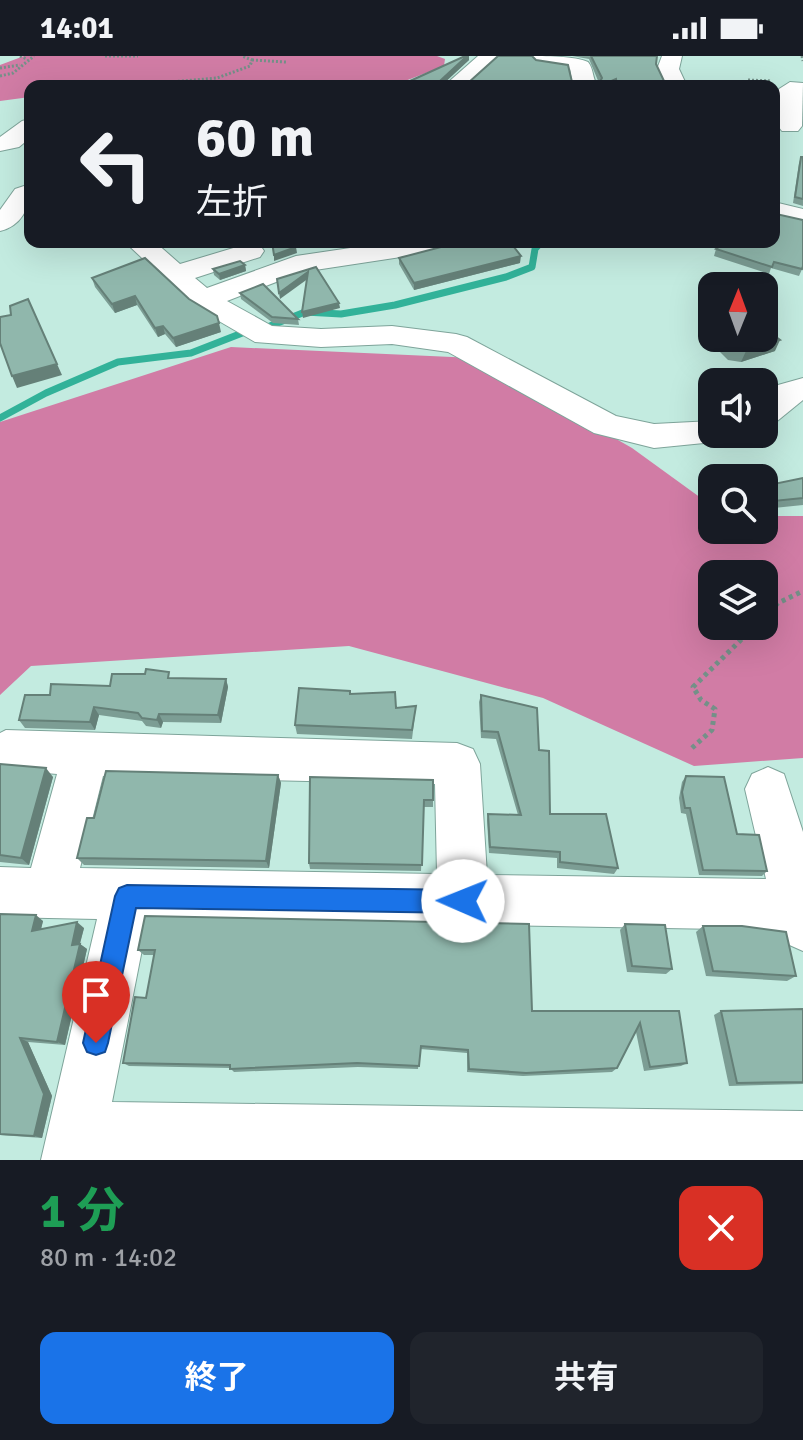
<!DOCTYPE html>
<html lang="ja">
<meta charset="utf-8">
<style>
body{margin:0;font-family:Signika,"Noto Sans JP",sans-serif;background:#20242c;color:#f1f3f6;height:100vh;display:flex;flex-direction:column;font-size:30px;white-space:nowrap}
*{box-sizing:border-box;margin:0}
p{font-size:26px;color:#9ea1a6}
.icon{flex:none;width:44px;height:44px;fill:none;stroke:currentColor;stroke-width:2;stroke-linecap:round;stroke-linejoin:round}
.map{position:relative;height:1104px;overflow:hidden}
.panel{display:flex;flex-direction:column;background:#171b24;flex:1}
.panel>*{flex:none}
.banner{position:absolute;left:24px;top:24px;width:756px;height:168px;border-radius:16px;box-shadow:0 8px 32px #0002;background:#171b24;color:#f1f3f6;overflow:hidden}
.needle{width:52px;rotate:1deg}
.tools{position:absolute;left:698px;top:216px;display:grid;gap:16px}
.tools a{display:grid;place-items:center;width:80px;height:80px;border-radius:16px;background:#171b24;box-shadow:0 8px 32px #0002;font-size:40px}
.pin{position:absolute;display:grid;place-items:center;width:68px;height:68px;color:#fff;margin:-82px -34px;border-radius:50% 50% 50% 0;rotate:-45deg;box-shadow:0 0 8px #0007}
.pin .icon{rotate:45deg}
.me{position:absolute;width:88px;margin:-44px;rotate:271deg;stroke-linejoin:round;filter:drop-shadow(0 0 6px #0008)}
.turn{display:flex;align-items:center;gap:28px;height:168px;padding:0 40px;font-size:36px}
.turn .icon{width:104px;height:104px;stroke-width:2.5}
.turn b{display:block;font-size:56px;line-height:68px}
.round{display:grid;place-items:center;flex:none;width:84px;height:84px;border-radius:16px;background:#20242c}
.summary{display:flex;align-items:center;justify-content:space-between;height:136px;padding:0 40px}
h1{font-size:48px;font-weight:700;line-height:60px;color:#1e9e55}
.action{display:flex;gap:16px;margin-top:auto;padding:16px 40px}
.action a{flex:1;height:92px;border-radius:16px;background:#1a73e8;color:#fff;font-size:32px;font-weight:700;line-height:92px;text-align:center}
.action a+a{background:#20242c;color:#f1f3f6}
.status{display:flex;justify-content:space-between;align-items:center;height:56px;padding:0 40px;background:#171b24;direction:ltr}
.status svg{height:22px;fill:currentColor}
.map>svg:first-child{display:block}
</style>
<div class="status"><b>14:01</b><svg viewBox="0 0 49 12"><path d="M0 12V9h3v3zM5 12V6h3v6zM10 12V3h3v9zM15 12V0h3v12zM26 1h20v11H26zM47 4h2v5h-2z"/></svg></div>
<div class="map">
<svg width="803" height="1104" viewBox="0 0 803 1104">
<rect width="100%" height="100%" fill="#c3ebe0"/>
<!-- forest -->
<g fill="#d17ca5" fill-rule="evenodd">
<path d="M24,0H437L445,3L444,10L392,30H30V41L0,45V9Z"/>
<path d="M231,291L474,302L632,392L712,450V474H764V460H803V702L694,710L543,642L349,590L31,610L0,639V366ZM712,518H764V570H712Z"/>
</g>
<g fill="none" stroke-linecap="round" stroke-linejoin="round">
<!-- stream -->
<g stroke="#32b299" stroke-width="7">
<path d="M265,272L305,256L341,258L395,249L506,221L532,211L535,193L541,186"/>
<path d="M0,362L46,337L118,306L191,297L250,274"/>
</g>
<defs>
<g id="minor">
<path d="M478,0H501L468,30H444Z"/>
<path d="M528,0C543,0 576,0 588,6C594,13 592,23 598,30H573L570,13L536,7Z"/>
<path d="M662,0H682L679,13L687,30H665L657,13Z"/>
<path d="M790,26L803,27L802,70L798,75H782L778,70L779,33Z"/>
<path d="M30,63V82L19,91L0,95V81L22,65Z"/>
<path d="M24,130L30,132C30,152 21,170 0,175V154L15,133Z"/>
<path d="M774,146L803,153V169L774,162Z"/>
<path d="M125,186H155L180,208L250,187L260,189L264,195L260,201L195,222L207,232L296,200L391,186H461L457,192L447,194L302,216L227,245L272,270L321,273L392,270L456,278L467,281L616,360L654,368L712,365V378H728L724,385L654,392L594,377L448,296L392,288L321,291L255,286L193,250Z"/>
<path d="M803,322V344L776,366L764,369V341L778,329Z"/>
<path d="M6,674L457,687L473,693L480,708L487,819L766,823L745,733L752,718L768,711L784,718L803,776V895L785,887L779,874L148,863L112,1046L803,1055V1104H41L97,863L0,861V811L31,812L57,718L0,713V677ZM103,720L435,728L437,818L80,812Z"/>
</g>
</defs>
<!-- minor casing -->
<use href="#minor" stroke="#7ea49a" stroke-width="2"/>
<!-- path-far1 -->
<g stroke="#749088" stroke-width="3" stroke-dasharray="2 2" stroke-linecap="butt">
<path d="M20,0L27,3"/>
<path d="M105,0H138"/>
<path d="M802,0L803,5"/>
<path d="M252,4L286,6"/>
<path d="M0,12L20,9"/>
<path d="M0,20L13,17L34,0"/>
<path d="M748,24L771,25"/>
<path d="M155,30L159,27L217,22L250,10L252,4L242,0"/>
</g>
<!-- path -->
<g stroke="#749088" stroke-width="5" stroke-dasharray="4 4" stroke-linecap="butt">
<path d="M764,561L778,547L803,535"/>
<path d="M692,692L712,674L715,653L701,644L693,631L755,570"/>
</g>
<!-- minor -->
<use href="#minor" fill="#fff" fill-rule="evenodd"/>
</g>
<!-- wall -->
<g fill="#7c9d94">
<path d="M465,0H469V4L444,27H468L536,4L572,26L599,27L589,3L572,0H657L656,8L664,25L723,30H615V29L399,30Z"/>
<path d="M801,101H803V150L793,147L799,107Z"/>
<path d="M776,158L803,211L799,220L771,212L769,218L714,200L716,193Z"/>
<path d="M460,187H511L520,207L414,234L399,208V202Z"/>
<path d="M245,209L246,215L220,224L214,219L213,213Z"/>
<path d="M92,222L221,276L176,291L165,278L158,281L137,249L115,257L95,231Z"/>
<path d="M240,237L298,263L299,269L273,267L241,243Z"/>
<path d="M712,266V282H764L775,295L741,306L728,304L703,279L707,268Z"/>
<path d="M803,422V449L764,453V430Z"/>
<path d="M172,622L226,623L228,631L221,667L163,666L161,672L146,670L142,665L99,659L95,674L25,672L19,664L50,639Z"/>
<path d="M350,638L396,652L416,650L412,683L297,678L295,669Z"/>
<path d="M481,639L539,694L550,758L618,812L614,818L557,812V802L489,797L487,764L488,758L518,759L496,683L481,682L479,646Z"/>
<path d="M0,708L53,721L29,809L0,806Z"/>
<path d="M278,719L281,727L269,812L84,809L77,802L94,762Z"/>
<path d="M686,720L737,778L767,815L762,820L699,819L686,758L681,757L679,742L682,726Z"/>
<path d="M310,721L433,744V751H424L421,815L310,813L309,807Z"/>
<path d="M0,858L43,865L41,873L84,872L80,888L87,893L65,989L28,986L52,1040L42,1082L0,1079Z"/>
<path d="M145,860L532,955H679L687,1007L681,1010L644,1015L636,976L617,1012L612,1016L523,1020L467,1016V997L420,993L418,1013L358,1011L234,1016L230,1012L129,1010L123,1007L146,942L154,899H144L138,894Z"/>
<path d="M625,868L672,913L666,918L627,916L620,874Z"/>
<path d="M703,870L796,920L787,925L706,920L696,876Z"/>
<path d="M803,953V1028L729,1030L714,959L721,955Z"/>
</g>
<!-- shaded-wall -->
<g fill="#658078">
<path d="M467,0H469V4L441,30V24Z"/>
<path d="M616,23L615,29L612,30H600Z"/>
<path d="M296,191L297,197L274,205V199Z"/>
<path d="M521,200L520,207L414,234V227Z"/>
<path d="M245,209L246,215L220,224L219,218Z"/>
<path d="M308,216L309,222L280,243L279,237Z"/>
<path d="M135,240L137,249L115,257L112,248Z"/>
<path d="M339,247L340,252L303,262L302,256Z"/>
<path d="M219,267L221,276L176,291L173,282Z"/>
<path d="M163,270L165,278L158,281L155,272Z"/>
<path d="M780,284L775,295L741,306L746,295Z"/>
<path d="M57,308L62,319L17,332L12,320Z"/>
<path d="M226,623L228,631L221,667L218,659Z"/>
<path d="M94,651L99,659L95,674L90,666Z"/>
<path d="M159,658L163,666L161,672L157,664Z"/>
<path d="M46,712L53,721L29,809L21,802Z"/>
<path d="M278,719L281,727L269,812L266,805Z"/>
<path d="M36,859L43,865L39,881L32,875Z"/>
<path d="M77,866L84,872L78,894L72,889Z"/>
<path d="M80,888L87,893L65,989L57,986Z"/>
<path d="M20,982L28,986L52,1040L42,1082L34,1080Z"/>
</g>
<!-- building -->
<g fill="#90b7ac" stroke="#658078" stroke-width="2">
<path d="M465,0H467L441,24L444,27H468L498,0H532L536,4L568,9L572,26L599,27L602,22L591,0H657L656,8L664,25H719L723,30H617L616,23L600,30H399Z"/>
<path d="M801,101H803V143L795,141Z"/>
<path d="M774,138L776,158L803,164V210L802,213L774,206L772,211L716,193L725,186H774Z"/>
<path d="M272,186H289L296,191L274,199Z"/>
<path d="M460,186H510L521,200L414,227L399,202Z"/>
<path d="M145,202L189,243L217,260L219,267L173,282L163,270L155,272L135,240L112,248L92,222Z"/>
<path d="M240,205L245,209L219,218L213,213Z"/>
<path d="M316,211L339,247L302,256L308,216L279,237L277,223Z"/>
<path d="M263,228L298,263L272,261L240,237Z"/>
<path d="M28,243L57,308L12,320L0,287V261L11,259L10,250Z"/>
<path d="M764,272L780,284L746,295L733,293L721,282H764Z"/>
<path d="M803,422V442L764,446V430Z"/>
<path d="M146,613L169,616L168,622L226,623L218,659L159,658L157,664L142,662L138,657L94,651L90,666L19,664L25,639H50L51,628L110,630L112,618H145Z"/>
<path d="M299,632L350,635V638L395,636L396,652L416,650L412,674L295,669Z"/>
<path d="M481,639L537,652L539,694L549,695L550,758H606L618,812L560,806V796L490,791L488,758L521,759L498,676L482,675Z"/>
<path d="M0,708L46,712L21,802L0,799Z"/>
<path d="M106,715L278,719L266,805L77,802L87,762H94Z"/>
<path d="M686,720L724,721L737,778L759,779L767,815L703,814L690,752H685L682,736Z"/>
<path d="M310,721L433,724V744H424L422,809L309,807Z"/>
<path d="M0,858L36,859L32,875L77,866L72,889L80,888L57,986L20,982L44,1038L34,1080L0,1078Z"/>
<path d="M145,860L529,868L532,955H679L687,1007L650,1011L640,967L617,1012L526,1017L469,1013L468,994L421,990L419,1010L357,1007L230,1013V1009L123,1007L135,941L146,942L155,894H138Z"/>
<path d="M625,868L665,869L672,913L632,910Z"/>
<path d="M703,870H742L786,876L796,920L713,915Z"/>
<path d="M803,953V1026L737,1027L721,955Z"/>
</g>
<!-- route -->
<path fill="#1a73e8" stroke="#114b97" stroke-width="2" d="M127,829L463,834L471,837L475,845L471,853L463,857L136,852L108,987L105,996L96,999L87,996L83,987L115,840L119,832Z"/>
</svg>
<div class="tools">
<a><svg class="needle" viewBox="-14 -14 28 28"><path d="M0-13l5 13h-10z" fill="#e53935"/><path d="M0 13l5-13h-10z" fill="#9ea1a6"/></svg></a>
<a><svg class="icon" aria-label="sound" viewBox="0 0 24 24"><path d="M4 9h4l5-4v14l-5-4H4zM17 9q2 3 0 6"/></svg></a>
<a><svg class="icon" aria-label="search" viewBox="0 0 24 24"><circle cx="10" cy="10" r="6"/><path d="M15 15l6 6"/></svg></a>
<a><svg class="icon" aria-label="layers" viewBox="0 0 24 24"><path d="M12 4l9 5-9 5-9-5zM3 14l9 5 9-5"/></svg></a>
</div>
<div class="pin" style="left:96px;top:987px;background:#d93025"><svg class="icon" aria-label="arrive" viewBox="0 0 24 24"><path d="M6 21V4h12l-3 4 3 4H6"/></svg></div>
<svg class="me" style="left:463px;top:845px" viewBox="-20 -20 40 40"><circle r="19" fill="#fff"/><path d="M0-13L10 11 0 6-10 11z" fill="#1a73e8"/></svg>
<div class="banner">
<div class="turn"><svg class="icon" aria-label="left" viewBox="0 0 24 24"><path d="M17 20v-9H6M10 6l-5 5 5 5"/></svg><div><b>60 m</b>左折</div></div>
</div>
</div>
<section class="panel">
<div class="summary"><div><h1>1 分</h1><p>80 m · 14:02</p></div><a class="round" style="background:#d93025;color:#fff"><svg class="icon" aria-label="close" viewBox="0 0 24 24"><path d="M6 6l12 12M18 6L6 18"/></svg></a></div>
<div class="action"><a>終了</a><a>共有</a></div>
</section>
